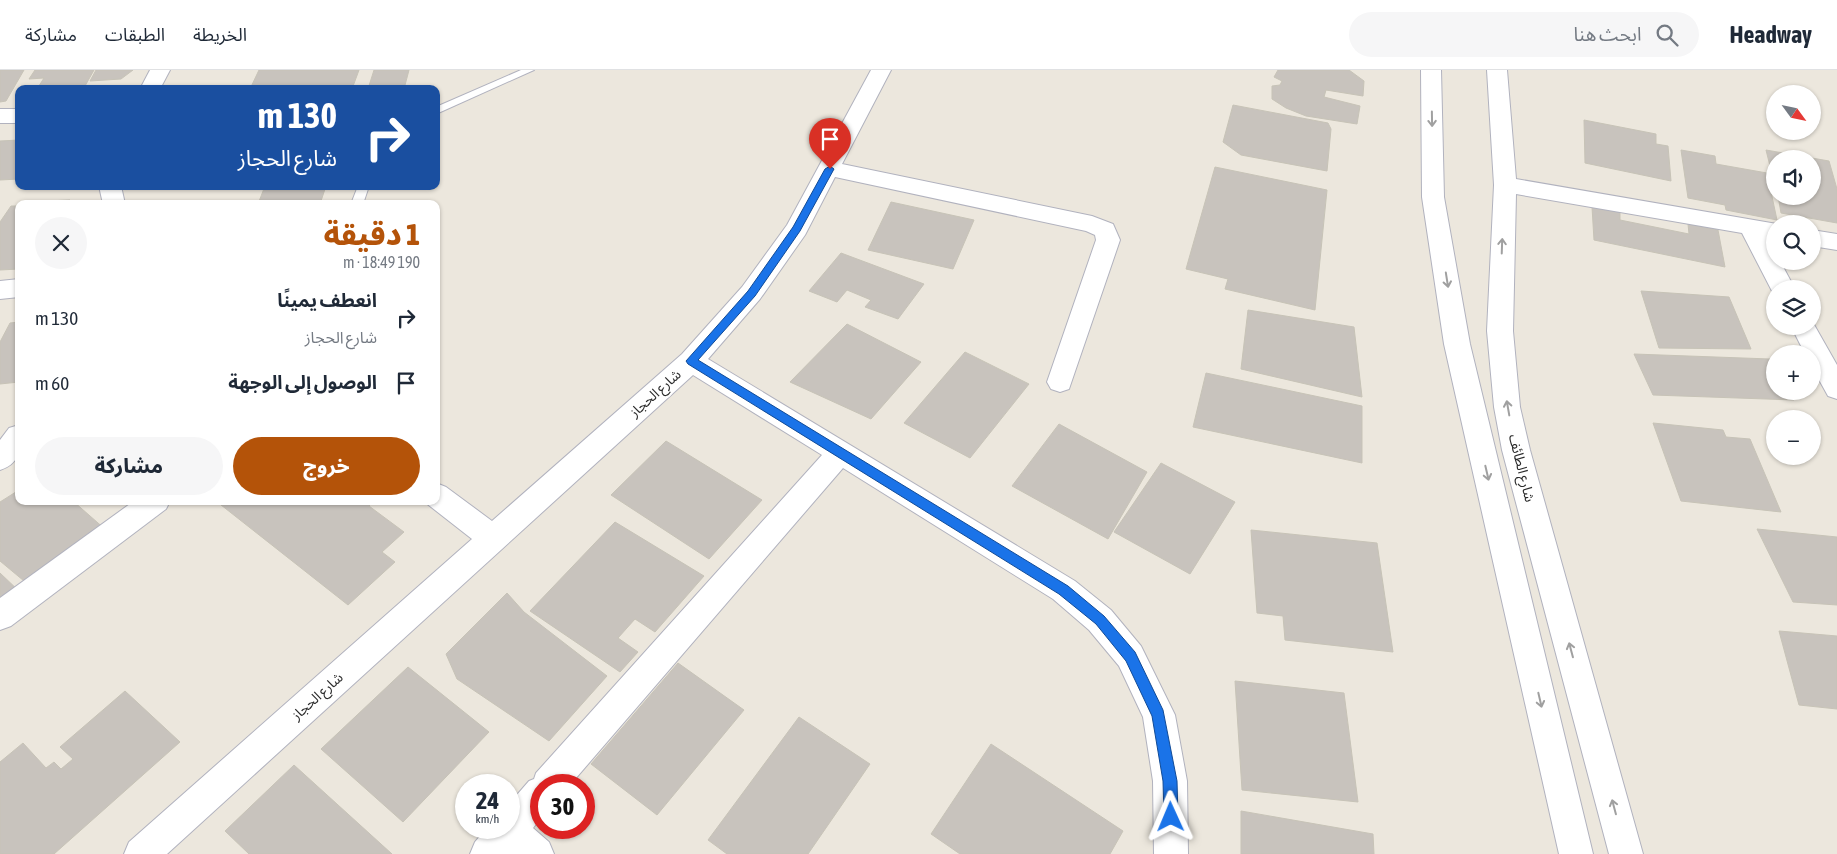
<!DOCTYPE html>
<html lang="ar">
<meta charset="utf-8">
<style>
body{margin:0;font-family:"Asap Condensed","Noto Sans Arabic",sans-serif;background:#f6f6f7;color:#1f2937;direction:rtl;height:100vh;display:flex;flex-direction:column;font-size:19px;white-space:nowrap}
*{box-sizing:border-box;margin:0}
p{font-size:16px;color:#747a83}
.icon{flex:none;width:28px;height:28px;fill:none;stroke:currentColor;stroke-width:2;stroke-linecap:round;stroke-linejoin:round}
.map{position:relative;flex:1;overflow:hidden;direction:ltr}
.details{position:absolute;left:15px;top:130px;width:425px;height:305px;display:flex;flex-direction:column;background:#fff;border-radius:10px;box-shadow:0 1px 4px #0004;direction:rtl}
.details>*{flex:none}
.top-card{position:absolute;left:15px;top:15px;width:425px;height:105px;border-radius:10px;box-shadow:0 1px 4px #0004;direction:rtl;background:#1a4fa0;color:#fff;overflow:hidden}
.needle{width:32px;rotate:123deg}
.fabs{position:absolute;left:1766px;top:15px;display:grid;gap:10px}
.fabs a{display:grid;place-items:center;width:55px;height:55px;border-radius:50%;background:#fff;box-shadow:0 1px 4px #0004;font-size:25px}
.speed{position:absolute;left:455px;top:704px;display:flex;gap:10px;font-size:25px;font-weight:700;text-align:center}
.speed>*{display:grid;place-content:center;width:65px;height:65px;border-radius:50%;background:#fff;box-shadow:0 1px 4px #0004;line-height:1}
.speed small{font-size:12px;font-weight:400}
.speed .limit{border:8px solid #d22;background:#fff;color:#111}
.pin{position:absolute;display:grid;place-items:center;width:42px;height:42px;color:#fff;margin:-51px -21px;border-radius:50% 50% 50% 0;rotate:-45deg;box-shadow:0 0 5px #0007}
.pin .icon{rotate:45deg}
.me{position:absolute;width:55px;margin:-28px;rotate:359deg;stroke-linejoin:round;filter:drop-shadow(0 0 4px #0008)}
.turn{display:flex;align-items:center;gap:18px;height:105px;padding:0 20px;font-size:22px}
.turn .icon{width:65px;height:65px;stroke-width:2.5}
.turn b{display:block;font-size:35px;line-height:42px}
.round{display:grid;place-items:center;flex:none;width:52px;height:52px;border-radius:26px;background:#f6f6f7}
.headline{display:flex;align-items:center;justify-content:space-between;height:85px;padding:0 20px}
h1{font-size:30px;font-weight:800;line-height:38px;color:#b45309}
.action{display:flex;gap:10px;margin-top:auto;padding:10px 20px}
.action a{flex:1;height:58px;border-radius:30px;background:#b45309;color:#fff;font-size:20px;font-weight:800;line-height:58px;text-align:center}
.action a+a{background:#f6f6f7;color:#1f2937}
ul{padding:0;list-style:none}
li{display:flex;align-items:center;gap:15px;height:65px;padding:0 20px}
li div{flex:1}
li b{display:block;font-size:19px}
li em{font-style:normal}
header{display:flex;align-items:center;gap:30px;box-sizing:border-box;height:70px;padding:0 25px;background:#fff;border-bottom:1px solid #e0e1e3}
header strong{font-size:24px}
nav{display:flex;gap:28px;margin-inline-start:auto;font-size:18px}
.search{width:350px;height:45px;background:#f6f6f7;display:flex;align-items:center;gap:12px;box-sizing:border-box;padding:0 18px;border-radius:28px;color:#747a83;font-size:19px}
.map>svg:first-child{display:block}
</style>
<header>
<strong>Headway</strong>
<div class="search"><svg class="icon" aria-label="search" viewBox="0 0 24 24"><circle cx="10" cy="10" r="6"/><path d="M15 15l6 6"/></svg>ابحث هنا</div>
<nav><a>الخريطة</a><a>الطبقات</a><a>مشاركة</a></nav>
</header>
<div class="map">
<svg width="1837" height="784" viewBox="0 0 1837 784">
<rect width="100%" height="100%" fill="#ece7dd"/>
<!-- building -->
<g fill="#c8c3bd" stroke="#c7c3b7">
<path d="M0,0H24L6,31L0,32Z"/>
<path d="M35,0H94L85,16L51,19H37L44,8L29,9Z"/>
<path d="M96,0H133L121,9L90,11Z"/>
<path d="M259,0H359L352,19H250Z"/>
<path d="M374,0H409L404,19H368Z"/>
<path d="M1278,0H1349L1364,11L1363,26L1326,20L1324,27L1360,36L1357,54L1306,46L1286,38L1272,29V16L1280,15L1282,11L1274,7Z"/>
<path d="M1233,35L1328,53L1331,59L1327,101L1241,85L1223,72Z"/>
<path d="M1584,50L1656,64V74L1668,76L1671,111L1585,93Z"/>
<path d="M19,70V109L0,110V71Z"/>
<path d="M1681,80L1715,86L1716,94L1767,103L1777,150L1726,140L1725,135L1688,128Z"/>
<path d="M1766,80L1829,91L1837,119V153L1781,143L1778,126H1812V89H1775V116Z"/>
<path d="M1215,97L1327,120L1315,240L1225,219L1228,209L1186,199Z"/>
<path d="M265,116H326L320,134H258Z"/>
<path d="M70,130L68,134H45L46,131Z"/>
<path d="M891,132L974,150L953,199L868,180Z"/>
<path d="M11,136H19V199L0,200V152Z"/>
<path d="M1592,137L1620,142V150L1689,164L1688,154L1718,160L1725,197L1594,170Z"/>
<path d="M841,183L924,214L898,249L865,237L871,230L847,220L837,232L809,221Z"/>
<path d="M1641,221L1729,227L1751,279L1659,278Z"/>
<path d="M1248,240L1354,257L1362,327L1241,299Z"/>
<path d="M19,252V312L0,314V272L10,253Z"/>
<path d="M847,254L921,292L871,349L790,312Z"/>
<path d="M965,282L1029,314L970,388L904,353Z"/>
<path d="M1634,284L1770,289L1775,297V321H1789L1794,330L1653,325Z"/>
<path d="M1206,303L1362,336V393L1193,357Z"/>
<path d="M1653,353L1723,360L1726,367L1750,369L1781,442L1681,431Z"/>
<path d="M1059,354L1147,402L1108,469L1012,416Z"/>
<path d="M666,371L762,430L709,489L611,425Z"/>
<path d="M1161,393L1235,432L1190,504L1114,462Z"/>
<path d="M19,420V431H73L106,460L30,516L0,491V432Z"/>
<path d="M216,431H374L369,436L404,462L382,482L395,492L348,535Z"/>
<path d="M615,452L704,506L655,562L635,549L618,568L638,582L620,602L530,541Z"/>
<path d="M1757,459L1837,467V535L1793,532Z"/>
<path d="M1251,460L1377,473L1393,582L1285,570L1283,546L1257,543Z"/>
<path d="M0,503L21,523L0,539Z"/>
<path d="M507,523L524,542L607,606L549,671L457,609L446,584Z"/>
<path d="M1779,561L1837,566V639L1799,635Z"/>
<path d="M678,593L744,640L657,745L591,694Z"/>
<path d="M408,597L489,662L403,752L321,679Z"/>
<path d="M1235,611L1344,623L1358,732L1242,720Z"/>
<path d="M125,621L180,672L54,784H0V692L23,673L46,698L54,692L61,699L73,689L60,677Z"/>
<path d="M799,647L870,694L808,784H727L708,770Z"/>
<path d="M991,674L1123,761L1110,784H960L931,764Z"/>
<path d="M294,695L392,784H249L225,761Z"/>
<path d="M1241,741L1373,764L1374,784H1241Z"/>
</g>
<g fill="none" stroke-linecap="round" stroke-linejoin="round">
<defs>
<g id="service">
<path d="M521,0H534L436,44V37Z"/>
<path d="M358,116H369L363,134H351Z"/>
</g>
<g id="minor">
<path d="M150,0H170L160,19H140Z"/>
<path d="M871,0H891L842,94L1092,146L1113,154L1120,170L1069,319L1060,322L1051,319L1047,312L1096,170L1095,165L1086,161L835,107L805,165L760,229L708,289L1075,511L1111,540L1141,576L1175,645L1187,711L1188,784H1154L1153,711L1143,647L1119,596L1089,560L1053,529L843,398L570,715H541V748L533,758L549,772L554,784H470L475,772L487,758H509V734L529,711L534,709L536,703L822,385L693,305L167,784H124L129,772L472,469L426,433L425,431H436V413L446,417L492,451L682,284L742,217L787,155Z"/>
<path d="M1421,0H1441L1444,127L1470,274L1593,784H1559L1444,274L1422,127Z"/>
<path d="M1487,0H1507L1516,109L1777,154H1775V169L1767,168L1775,182V191H1780L1795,219H1775L1774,225L1742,163L1516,124L1513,261L1520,337L1530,380L1643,784H1609L1502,380L1494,337L1487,261L1494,115Z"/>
<rect x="0" y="39" width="19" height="14"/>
<path d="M99,116H121L125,134H103Z"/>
<path d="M1812,160L1837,164V180L1812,176Z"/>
<path d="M19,209V227L0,229V211Z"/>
<path d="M1812,251L1837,295V329L1828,326L1812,297V284H1805L1791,256H1812Z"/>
<path d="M19,355C19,376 24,392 0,400V370L9,358Z"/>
<path d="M134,431H170L166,439L11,556L0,560V528Z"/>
</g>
</defs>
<!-- service casing -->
<use href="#service" stroke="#b1b2be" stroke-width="2"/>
<!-- minor casing -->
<use href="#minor" stroke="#b1b2be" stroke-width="2"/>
<!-- service -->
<use href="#service" fill="#fff" fill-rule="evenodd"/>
<!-- minor -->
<use href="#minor" fill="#fff" fill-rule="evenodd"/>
</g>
<!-- one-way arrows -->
<defs><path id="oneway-shaft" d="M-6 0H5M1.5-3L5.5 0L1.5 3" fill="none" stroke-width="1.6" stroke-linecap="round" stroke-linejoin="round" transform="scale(1.25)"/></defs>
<g stroke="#a0a0a0">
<use href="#oneway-shaft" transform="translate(1432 49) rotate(89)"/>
<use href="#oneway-shaft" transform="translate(1502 176) rotate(-88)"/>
<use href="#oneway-shaft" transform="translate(1447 210) rotate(81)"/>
<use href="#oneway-shaft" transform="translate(1508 338) rotate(-100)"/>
<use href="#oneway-shaft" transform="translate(1487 403) rotate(77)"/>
<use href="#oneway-shaft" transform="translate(1571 580) rotate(-105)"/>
<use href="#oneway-shaft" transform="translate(1540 630) rotate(77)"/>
<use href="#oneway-shaft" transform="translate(1614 737) rotate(-105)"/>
</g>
<!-- route -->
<path fill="#1a73e8" stroke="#114b97" d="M830,96L834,99L800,161L755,226L698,290L1068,516L1104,546L1135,582L1163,640L1177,711L1178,747L1176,752L1171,754L1166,752L1164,747L1163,711L1152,646L1126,591L1096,554L1059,524L688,294L686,291L748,221L793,157L825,99Z"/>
<g text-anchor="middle" stroke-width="4" stroke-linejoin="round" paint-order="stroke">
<!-- street labels -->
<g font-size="14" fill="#2b2b2b" stroke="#fff">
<text transform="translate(655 323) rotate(-42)" y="5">شارع الحجاز</text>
<text transform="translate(1522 398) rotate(76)" y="5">شارع الطائف</text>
<text transform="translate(317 626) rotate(-42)" y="5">شارع الحجاز</text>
</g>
</g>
</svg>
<div class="fabs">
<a><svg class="needle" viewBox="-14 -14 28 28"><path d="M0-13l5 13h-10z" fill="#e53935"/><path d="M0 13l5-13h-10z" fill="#747a83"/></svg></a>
<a><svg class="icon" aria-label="sound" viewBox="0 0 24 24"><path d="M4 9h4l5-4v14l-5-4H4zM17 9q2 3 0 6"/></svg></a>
<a><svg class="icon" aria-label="search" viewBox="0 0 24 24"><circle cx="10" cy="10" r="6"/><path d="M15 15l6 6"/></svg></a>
<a><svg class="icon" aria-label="layers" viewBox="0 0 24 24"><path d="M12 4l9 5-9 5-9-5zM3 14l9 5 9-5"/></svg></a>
<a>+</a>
<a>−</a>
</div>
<div class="speed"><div>24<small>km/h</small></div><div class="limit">30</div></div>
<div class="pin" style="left:830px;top:99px;background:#d93025"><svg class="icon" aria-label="arrive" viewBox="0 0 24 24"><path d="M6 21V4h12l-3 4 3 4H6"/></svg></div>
<svg class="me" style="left:1171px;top:747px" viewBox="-20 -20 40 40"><path d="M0-17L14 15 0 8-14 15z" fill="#1a73e8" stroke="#fff" stroke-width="4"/></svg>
<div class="top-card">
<div class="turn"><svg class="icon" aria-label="right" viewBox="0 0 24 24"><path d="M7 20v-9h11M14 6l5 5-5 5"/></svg><div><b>130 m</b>شارع الحجاز</div></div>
</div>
<section class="details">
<div class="headline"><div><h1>1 دقيقة</h1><p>190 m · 18:49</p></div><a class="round"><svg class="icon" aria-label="close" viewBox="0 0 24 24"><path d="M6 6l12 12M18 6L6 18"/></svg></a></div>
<ul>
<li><svg class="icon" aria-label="right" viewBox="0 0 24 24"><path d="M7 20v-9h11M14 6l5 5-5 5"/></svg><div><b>انعطف يمينًا</b><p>شارع الحجاز</p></div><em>130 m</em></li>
<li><svg class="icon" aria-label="arrive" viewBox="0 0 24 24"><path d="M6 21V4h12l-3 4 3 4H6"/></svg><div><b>الوصول إلى الوجهة</b></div><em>60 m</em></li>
</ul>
<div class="action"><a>خروج</a><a>مشاركة</a></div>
</section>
</div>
